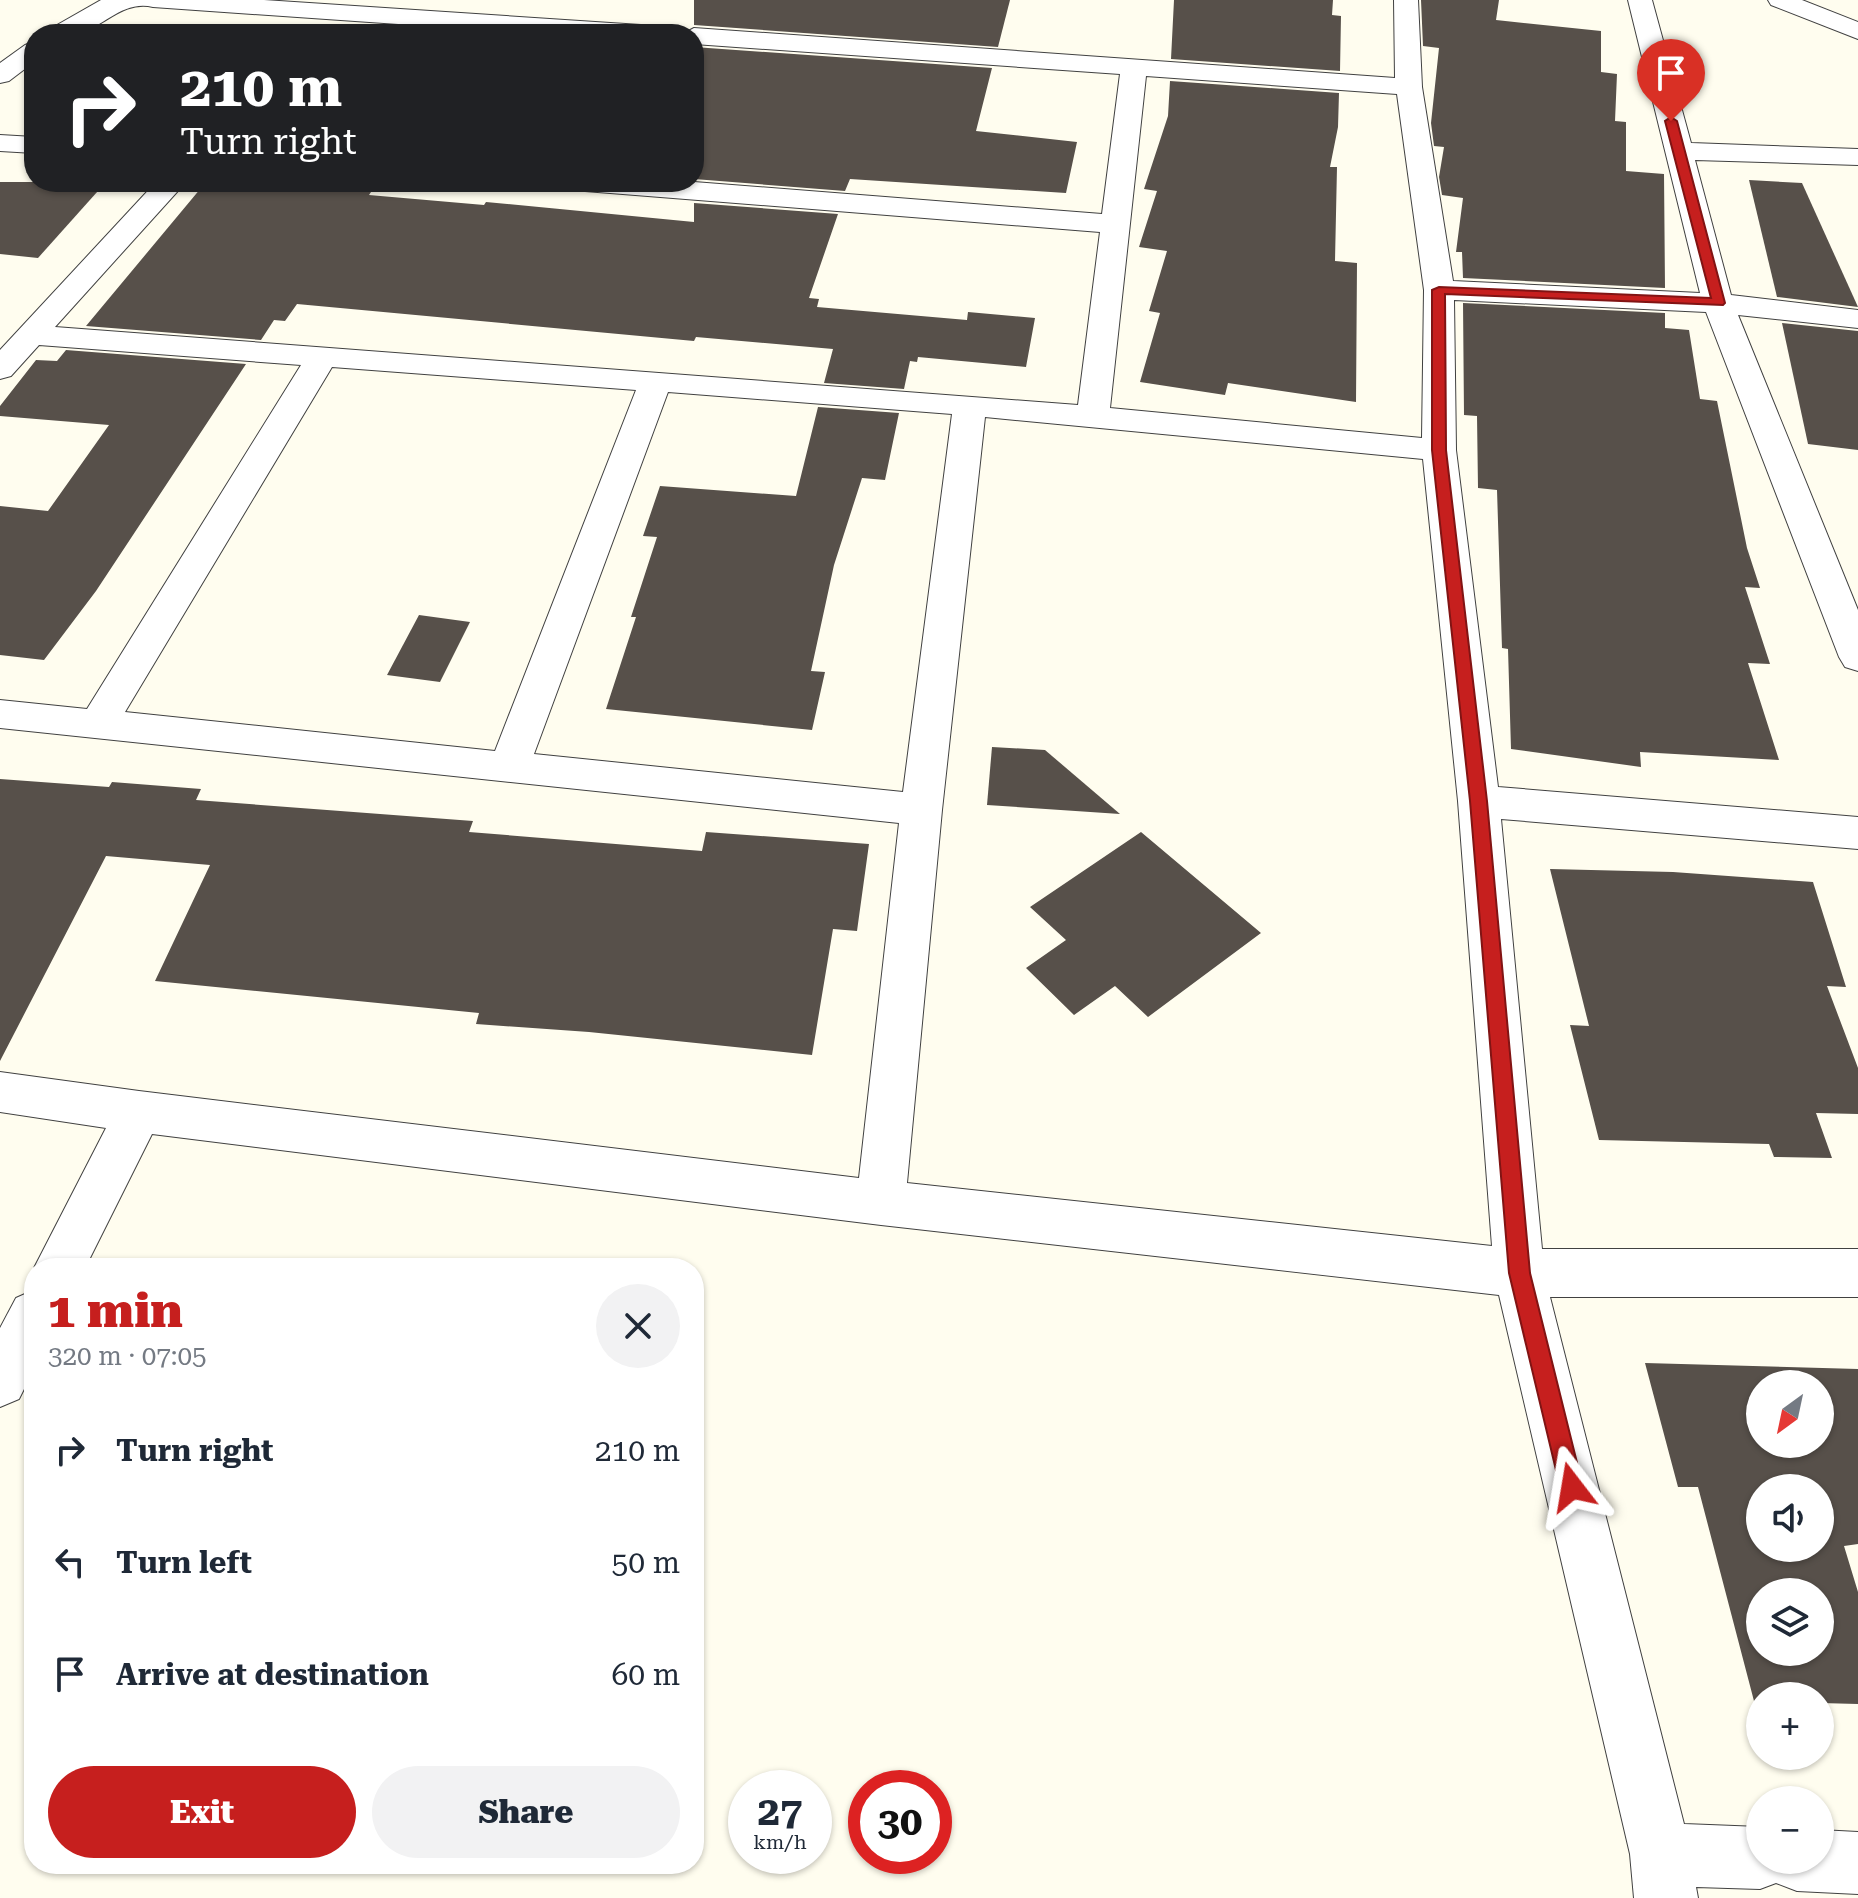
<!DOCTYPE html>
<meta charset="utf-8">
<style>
body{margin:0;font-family:"Roboto Serif",serif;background:#f2f2f3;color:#1f2937;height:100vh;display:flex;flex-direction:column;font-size:30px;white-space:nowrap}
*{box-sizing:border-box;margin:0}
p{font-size:26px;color:#747a83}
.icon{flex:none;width:44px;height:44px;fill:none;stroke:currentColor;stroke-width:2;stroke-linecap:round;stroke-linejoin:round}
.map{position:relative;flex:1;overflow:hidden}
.panel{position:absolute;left:24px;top:1258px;width:680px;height:616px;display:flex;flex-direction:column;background:#fff;border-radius:32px;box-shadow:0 2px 6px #0004}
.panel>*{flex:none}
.top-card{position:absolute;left:24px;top:24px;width:680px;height:168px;border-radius:32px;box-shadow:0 2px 6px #0004;background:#202124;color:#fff;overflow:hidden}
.needle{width:52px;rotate:213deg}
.fabs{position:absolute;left:1746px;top:1370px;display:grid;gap:16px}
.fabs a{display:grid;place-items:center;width:88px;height:88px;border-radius:50%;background:#fff;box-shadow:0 2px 6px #0004;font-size:40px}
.speed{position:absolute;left:728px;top:1770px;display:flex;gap:16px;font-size:40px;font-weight:700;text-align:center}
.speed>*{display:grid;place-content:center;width:104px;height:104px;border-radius:50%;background:#fff;box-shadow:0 2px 6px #0004;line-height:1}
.speed small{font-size:20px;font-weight:400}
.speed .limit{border:12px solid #d22;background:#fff;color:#111}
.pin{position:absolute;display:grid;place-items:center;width:68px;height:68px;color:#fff;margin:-82px -34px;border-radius:50% 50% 50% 0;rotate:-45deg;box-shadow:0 0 8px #0007}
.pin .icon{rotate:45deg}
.me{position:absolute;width:88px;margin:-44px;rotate:346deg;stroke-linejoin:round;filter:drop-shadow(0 0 6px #0008)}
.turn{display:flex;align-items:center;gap:28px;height:168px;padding:0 24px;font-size:36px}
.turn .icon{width:104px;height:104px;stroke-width:2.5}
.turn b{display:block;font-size:56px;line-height:68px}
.round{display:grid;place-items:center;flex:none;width:84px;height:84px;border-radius:42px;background:#f2f2f3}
.summary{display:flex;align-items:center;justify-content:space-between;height:136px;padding:0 24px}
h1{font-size:48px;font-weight:800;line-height:60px;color:#c61f1e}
.action{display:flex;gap:16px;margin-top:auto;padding:16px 24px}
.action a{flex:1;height:92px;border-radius:48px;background:#c61f1e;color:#fff;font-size:32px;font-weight:800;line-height:92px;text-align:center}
.action a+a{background:#f2f2f3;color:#1f2937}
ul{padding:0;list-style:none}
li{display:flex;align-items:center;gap:24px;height:112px;padding:0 24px}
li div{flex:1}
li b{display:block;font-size:30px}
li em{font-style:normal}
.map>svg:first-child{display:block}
</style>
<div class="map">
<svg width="1858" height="1898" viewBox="0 0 1858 1898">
<rect width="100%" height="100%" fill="#fffdef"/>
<!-- building -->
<g fill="#57504a" fill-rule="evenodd">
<path d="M694,0H1010L998,47L694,25Z"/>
<path d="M1174,0H1333L1332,15L1341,16L1340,71L1171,59Z"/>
<path d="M1421,0H1499L1496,20L1601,31V72L1617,74L1615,121L1626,122V171L1664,174L1665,288L1463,278L1462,252H1456L1463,198L1442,195L1439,177L1444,147L1434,146L1431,123L1439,48L1423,46Z"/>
<path d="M694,47L992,68L976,131L1077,142L1066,193L850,179L845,191L694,179Z"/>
<path d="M1170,81L1339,93L1338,127L1330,167H1337L1335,261L1357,263L1356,402L1228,383L1225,395L1140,382L1160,313L1149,311L1167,251L1139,247L1157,191L1144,189L1168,116Z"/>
<path d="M1749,180L1802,183L1858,307L1777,297Z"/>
<path d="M0,182H106L38,258L0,254Z"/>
<path d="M206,182H296L373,189L369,195L484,205L486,202L694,222V203L838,214L809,298L819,299L817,307L967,320L968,312L1035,318L1026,367L918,357L917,362L910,361L904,389L824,383L833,349L696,337L694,341L297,304L285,321L274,320L261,340L86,326Z"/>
<path d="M1463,303L1665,313V328L1689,330L1700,399L1717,401L1747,548L1760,588L1745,587L1770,664L1748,663L1779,760L1640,752L1641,767L1511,749L1508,649L1502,648L1497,490L1478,488L1477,416L1464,415Z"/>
<path d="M1782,323L1858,331V450L1808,444Z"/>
<path d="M66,350L246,364L96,591L44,660L0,655V506L48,511L109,425L0,416V406L36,360L57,361Z"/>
<path d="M818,407L899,413L885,480L862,478L834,565L811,671L825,672L812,730L606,709L636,617H631L657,537L643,536L660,486L796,496Z"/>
<path d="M419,615L470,622L440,682L387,675Z"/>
<path d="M992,747L1045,750L1120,814L987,805Z"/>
<path d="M0,779L109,787L112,782L201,789L196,800L473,821L469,832L702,851L706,832L869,844L857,931L833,929L812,1055L589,1032L476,1024L479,1013L155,981L210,865L106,856L0,1061Z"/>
<path d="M1141,832L1261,933L1148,1017L1115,986L1074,1015L1026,968L1066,940L1030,907Z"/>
<path d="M1550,869L1673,872L1813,882L1846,987L1827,986L1858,1068V1114L1816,1113L1832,1158L1774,1157L1769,1144L1599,1140L1570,1025L1589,1026Z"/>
<path d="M1645,1363L1858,1369V1544L1844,1546L1858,1592V1704L1820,1703V1696H1760V1702L1754,1701L1698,1487H1678ZM1760,1384H1820V1444H1760ZM1760,1488H1820V1548H1760ZM1760,1592H1820V1652H1760Z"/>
</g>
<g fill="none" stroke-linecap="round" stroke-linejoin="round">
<defs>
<g id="minor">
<path d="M101,0H264L656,26L665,29L669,34H543L153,7C123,0 105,26 78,34C69,36 56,34 46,34L50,29Z"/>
<path d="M1394,0H1418L1422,87L1453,281L1700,293L1628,0H1652L1691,143L1858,149V165L1695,160L1731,295L1858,310V328L1738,315L1858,610V671L1845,667L1839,657L1706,312L1454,300L1456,450L1498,787L1858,817V849L1501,819L1542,1249H1858V1297H1550L1684,1824L1760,1827V1860H1820V1830L1858,1832V1894L1797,1891L1776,1883L1760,1889L1696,1887L1698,1898H1634L1630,1854L1499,1295L881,1225L152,1134L85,1268H34L106,1128L0,1112V1072L139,1091L859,1178L899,823L0,728V700L87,709L301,365L39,345L11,376L0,379V350L156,182H186L55,327L1078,405L1100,232L585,191L575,188L571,182H694L1102,214L1120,74L694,44V34H683L694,28L1395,78ZM1146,76L1397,94L1424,290L1422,438L1110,408ZM332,367L636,390L495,751L125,712ZM668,392L952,414L903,792L534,754ZM985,417L1423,459L1458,801L1492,1246L907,1183L942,810Z"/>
<path d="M1768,0H1802L1858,22V39L1771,5Z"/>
<path d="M34,42V62L9,81L0,83V63L25,45Z"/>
<path d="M0,135L34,137V153L0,151Z"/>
<path d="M34,1290V1369L19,1399L0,1407V1328L16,1298Z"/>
</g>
</defs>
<!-- minor casing -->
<use href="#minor" stroke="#414141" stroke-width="2"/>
<!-- minor -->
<use href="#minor" fill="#fff" fill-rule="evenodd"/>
</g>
<!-- route -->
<path fill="#c61f1e" stroke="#811414" stroke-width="2" d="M1671,117L1677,121L1725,303L1723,305L1445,294L1446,450L1487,801L1530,1273L1583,1487L1580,1495L1572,1499L1564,1495L1560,1487L1509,1273L1470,801L1432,450V290L1439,287L1711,298L1665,121Z"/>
</svg>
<div class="fabs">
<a><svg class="needle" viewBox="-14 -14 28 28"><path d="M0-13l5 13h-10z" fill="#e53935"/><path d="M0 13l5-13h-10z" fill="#747a83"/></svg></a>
<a><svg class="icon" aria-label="sound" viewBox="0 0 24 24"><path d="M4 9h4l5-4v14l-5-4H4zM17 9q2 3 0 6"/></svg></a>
<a><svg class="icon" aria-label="layers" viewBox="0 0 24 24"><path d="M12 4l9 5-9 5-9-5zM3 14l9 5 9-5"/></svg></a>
<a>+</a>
<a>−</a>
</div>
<div class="speed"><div>27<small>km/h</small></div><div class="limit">30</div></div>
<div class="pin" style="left:1671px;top:121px;background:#d93025"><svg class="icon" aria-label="arrive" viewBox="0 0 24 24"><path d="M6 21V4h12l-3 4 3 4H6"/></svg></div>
<svg class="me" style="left:1572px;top:1487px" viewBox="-20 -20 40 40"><path d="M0-17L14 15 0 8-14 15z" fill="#c61f1e" stroke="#fff" stroke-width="4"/></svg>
<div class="top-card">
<div class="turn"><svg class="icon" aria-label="right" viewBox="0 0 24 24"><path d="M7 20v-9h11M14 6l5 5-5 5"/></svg><div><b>210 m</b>Turn right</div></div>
</div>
<section class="panel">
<div class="summary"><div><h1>1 min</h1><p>320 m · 07:05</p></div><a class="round"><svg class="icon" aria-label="close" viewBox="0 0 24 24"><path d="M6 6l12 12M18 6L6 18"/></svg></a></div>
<ul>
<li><svg class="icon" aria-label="right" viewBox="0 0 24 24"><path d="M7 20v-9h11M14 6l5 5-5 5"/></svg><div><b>Turn right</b></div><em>210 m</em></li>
<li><svg class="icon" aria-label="left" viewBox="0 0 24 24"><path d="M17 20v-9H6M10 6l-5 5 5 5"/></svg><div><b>Turn left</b></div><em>50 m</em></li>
<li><svg class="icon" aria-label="arrive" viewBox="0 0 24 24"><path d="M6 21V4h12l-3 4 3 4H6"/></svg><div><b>Arrive at destination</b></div><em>60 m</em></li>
</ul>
<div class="action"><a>Exit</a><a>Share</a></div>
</section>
</div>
